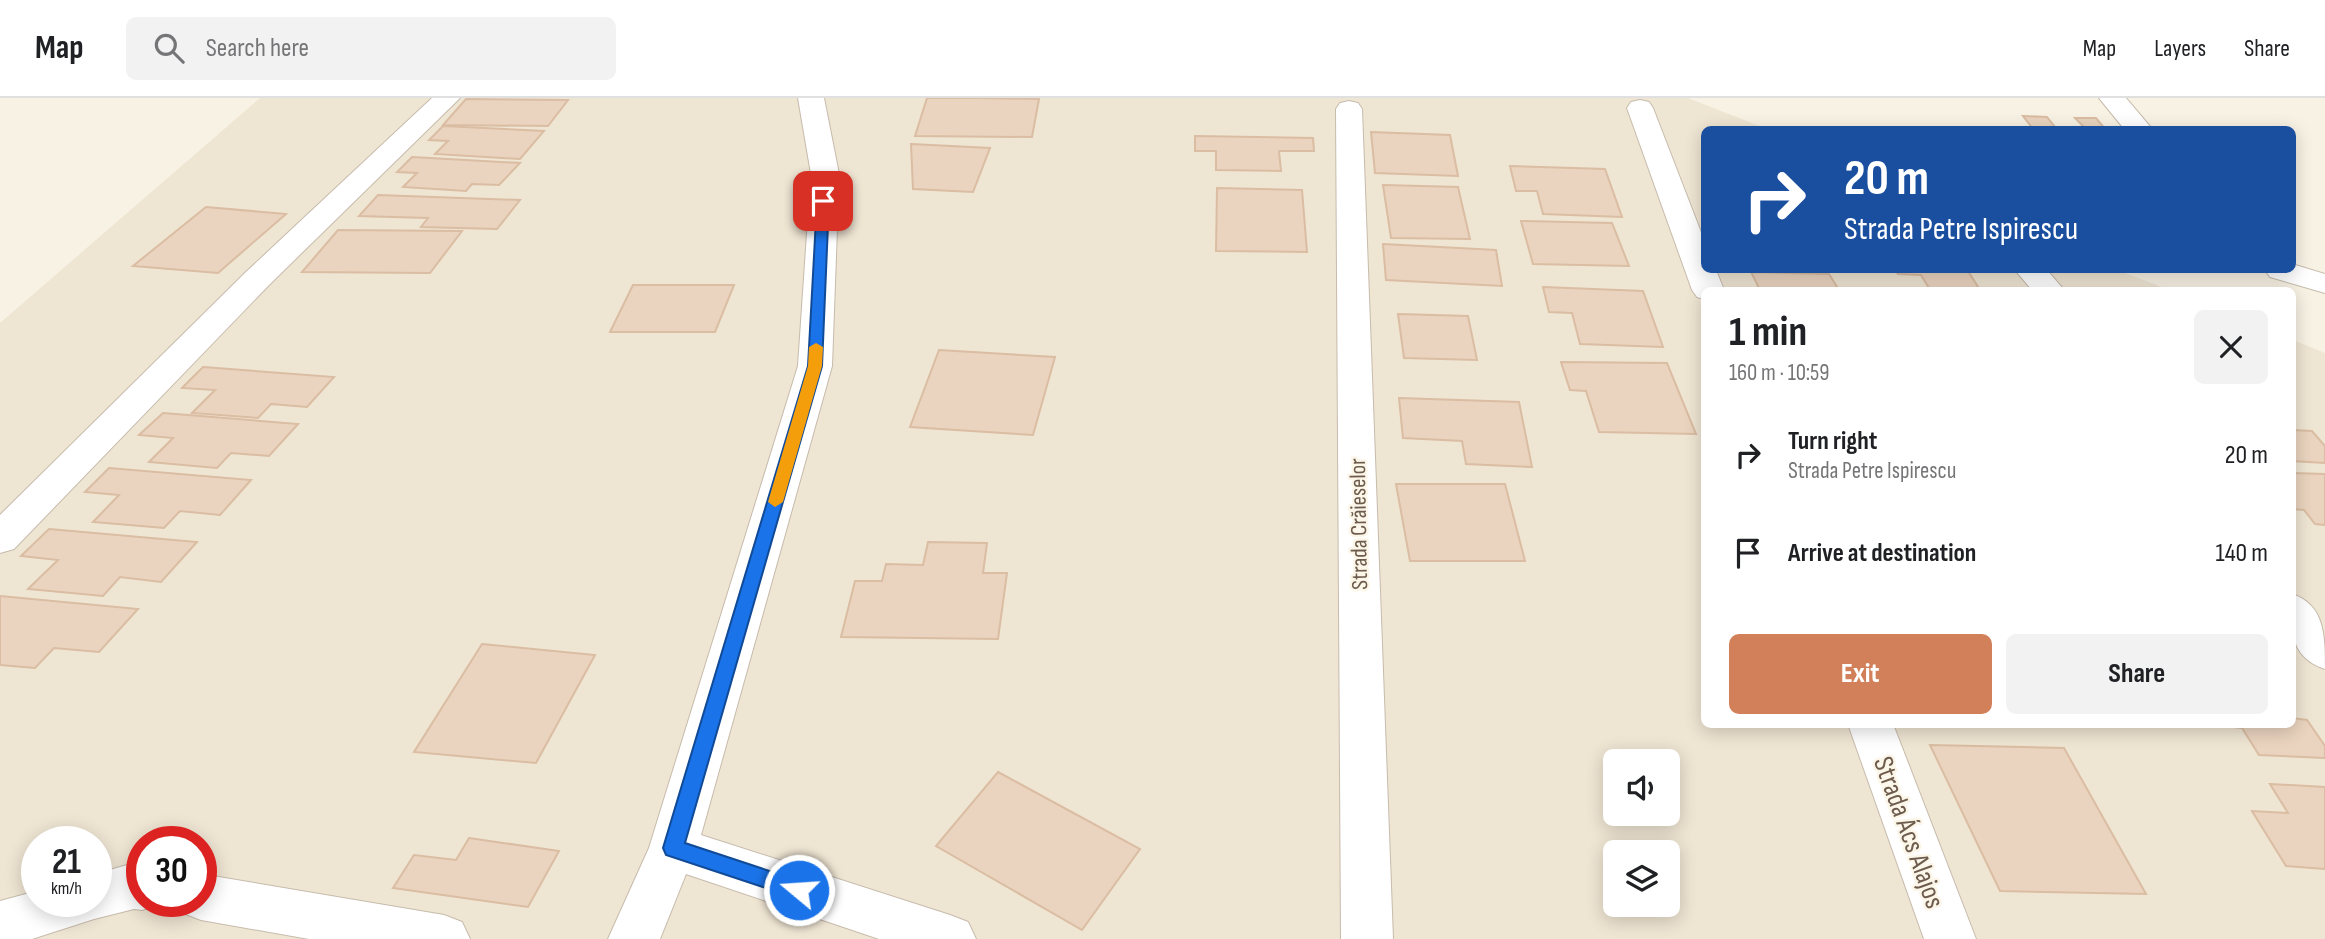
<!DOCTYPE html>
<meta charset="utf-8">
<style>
body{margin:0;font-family:"Sofia Sans Condensed",sans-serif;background:#f2f2f2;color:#202124;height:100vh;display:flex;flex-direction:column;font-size:26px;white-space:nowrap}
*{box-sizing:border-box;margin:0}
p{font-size:23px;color:#757577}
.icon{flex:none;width:38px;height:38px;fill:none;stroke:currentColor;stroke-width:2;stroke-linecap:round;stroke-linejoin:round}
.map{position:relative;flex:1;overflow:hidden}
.sheet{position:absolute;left:1701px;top:189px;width:595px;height:441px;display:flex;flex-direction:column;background:#fff;border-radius:10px;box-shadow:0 4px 18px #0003}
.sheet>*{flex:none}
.top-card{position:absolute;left:1701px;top:28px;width:595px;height:147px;border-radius:10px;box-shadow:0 4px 18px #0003;background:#1a4fa0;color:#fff;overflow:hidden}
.tools{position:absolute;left:1603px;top:651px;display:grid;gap:14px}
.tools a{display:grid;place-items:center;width:77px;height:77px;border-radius:10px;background:#fff;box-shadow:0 4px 18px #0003;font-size:35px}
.speed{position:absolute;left:21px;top:728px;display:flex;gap:14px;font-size:35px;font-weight:700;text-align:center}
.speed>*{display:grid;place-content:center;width:91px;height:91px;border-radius:50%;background:#fff;box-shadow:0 4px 18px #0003;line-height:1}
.speed small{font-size:18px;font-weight:400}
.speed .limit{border:10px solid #d22;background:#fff;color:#111}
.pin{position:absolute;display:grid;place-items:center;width:60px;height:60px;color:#fff;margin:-30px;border-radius:14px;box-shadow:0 4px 10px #0006}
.me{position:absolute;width:77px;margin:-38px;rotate:288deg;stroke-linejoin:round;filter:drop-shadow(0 0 5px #0008)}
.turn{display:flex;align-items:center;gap:24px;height:147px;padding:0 28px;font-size:32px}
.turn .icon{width:91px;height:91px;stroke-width:2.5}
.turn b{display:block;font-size:49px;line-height:60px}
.round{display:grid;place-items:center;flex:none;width:74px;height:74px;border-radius:10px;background:#f2f2f2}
.headline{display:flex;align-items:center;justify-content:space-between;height:119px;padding:0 28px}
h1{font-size:42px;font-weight:700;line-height:52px}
.action{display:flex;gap:14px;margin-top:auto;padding:14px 28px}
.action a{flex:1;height:80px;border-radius:10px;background:#d28059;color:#fff;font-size:28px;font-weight:700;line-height:80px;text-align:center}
.action a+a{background:#f2f2f2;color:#202124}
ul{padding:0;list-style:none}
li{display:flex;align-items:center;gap:21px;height:98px;padding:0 28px}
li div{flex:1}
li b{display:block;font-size:26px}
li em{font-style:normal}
header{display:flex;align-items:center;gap:42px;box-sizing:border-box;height:98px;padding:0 35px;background:#fff;border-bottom:2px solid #e0e0e0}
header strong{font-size:33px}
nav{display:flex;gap:38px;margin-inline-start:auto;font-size:24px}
.search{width:490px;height:63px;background:#f2f2f2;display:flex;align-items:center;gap:18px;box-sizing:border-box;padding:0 24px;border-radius:10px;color:#757577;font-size:26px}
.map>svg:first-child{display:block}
</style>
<header>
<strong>Map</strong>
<div class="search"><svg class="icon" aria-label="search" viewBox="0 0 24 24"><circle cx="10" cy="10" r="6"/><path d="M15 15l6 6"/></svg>Search here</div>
<nav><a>Map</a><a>Layers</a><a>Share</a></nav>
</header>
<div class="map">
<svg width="2325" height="841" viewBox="0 0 2325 841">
<rect width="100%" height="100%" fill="#f8f2e4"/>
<!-- residential -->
<path fill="#efe5d3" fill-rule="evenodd" d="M260,0H1688L1767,31L1704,32V172H2117L2170,192H1704V626H2292L2293,242L2325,255V841H0V225ZM1615,663H1668V716H1615ZM37,744H96V803H37ZM142,744H201V803H142ZM1615,754H1668V807H1615Z"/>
<!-- building -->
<g fill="#ead4bf" stroke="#dabda2" stroke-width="2">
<path d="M927,0H980L1039,1L1032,39L915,38Z"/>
<path d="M466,1L568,2L548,28L443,27Z"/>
<path d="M2023,18L2047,19L2055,29H2084L2075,20H2096L2106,32H2034Z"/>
<path d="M443,28L544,33L520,61L435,56L448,43L429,42Z"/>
<path d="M1371,34L1450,37L1458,78L1375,75Z"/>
<path d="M1195,38L1313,40L1314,53H1279L1281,73L1216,72V53H1195Z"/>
<path d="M911,46L990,50L973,94L913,91Z"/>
<path d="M412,59L520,65L499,87L472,86L466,93L403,89L417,75L397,74Z"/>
<path d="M1510,68L1605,71L1622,119L1543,116L1537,93H1516Z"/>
<path d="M1383,87L1458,89L1470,141L1391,140Z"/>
<path d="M1217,90L1302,92L1307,154L1216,153Z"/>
<path d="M378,97L520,102L497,131L421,129L428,120L359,118Z"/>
<path d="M206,109L286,116L218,175L133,168Z"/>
<path d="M1521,123L1612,125L1629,168L1533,166Z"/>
<path d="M338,132L462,133L430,175L302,174Z"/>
<path d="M1383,146L1496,152L1502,188L1386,182Z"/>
<path d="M1895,172L1968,173L1980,192L1929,190L1921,177L1898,176Z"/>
<path d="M1751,174L1829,176L1839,192H1760Z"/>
<path d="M633,187H734L715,234H610Z"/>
<path d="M1543,189L1643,193L1663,249L1580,246L1572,215L1549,214Z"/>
<path d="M1398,216L1468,218L1477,262L1404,260Z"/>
<path d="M939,252L1055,259L1033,337L910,329Z"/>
<path d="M1561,264L1667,265L1696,336L1599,334L1586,293L1570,292Z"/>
<path d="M203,269L334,279L307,309L271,306L258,320L192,315L215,292L182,290Z"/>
<path d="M1399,300L1519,304L1532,369L1466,366L1462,343L1403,340Z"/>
<path d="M163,315L298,326L269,358L231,355L217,370L149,364L173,340L139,337Z"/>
<path d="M2292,332L2312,333L2325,348V365L2292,363Z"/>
<path d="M109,370L251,382L220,417L180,413L164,430L93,424L119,397L85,394Z"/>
<path d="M2292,375L2325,376V427L2315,426L2304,412L2292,411Z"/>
<path d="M1396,386H1505L1525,463H1410Z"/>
<path d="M49,431L197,444L161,484L120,479L103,498L28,491L58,462L21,458Z"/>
<path d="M928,444L987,445L983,475H1007L998,541L841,539L855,483H882L886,466L923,467Z"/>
<path d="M0,498L138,511L99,554L54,550L35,570L0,567Z"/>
<path d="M482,546L595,557L536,665L414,654Z"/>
<path d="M2292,620L2307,622L2325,648V660L2259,657L2242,630L2207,626H2292Z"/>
<path d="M1930,647L2064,650L2146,796L2000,793Z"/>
<path d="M998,674L1140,751L1082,832L936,748Z"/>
<path d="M2270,686L2325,689V771L2286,768L2252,713L2288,715Z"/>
<path d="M469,740L559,753L528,809L393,790L414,757L456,762Z"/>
</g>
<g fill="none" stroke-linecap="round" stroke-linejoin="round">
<defs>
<g id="street">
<path d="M432,0H460L268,188L14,451L0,455V417L246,174Z"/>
<path d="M798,0H824L839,76L832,268L701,737L950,817L968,824L976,841H879L686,776L660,841H608L649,750L798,268L811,76Z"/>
<path d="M2099,0H2126L2153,32H2125Z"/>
<path d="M1640,2L1649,4L1653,10L1704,142V172H1716L1724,192H1704V201L1697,199L1692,192L1627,10L1631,4Z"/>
<path d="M1349,3L1358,5L1362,11L1393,841H1341L1336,11L1340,5Z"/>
<path d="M2292,166L2325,176V195L2270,179L2265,172H2292Z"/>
<path d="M2015,172H2047L2064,192H2032Z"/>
<path d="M2292,496C2325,507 2325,538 2325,571C2287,558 2292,529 2292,496Z"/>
<path d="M1848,626H1893L1976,841H1924Z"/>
<path d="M134,765L142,766V803L160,805L142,812L134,811L94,821L32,841H0V803L37,793V803H96V776Z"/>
<path d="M201,776L444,817L462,824L470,841H309L201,822L183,815L178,803H201Z"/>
</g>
</defs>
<!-- street casing -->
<use href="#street" stroke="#c7bbac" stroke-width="2"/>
<!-- street -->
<use href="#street" fill="#fff" fill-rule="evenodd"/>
</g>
<!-- route -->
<path fill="#1a73e8" stroke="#114b97" stroke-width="2" d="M823,99L829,103L822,268L685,745L806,785L809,792L806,798L799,801L666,757L663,750L808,268L817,103Z"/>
<!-- slow -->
<path fill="#f59e0b" d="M816,245L823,249L822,268L783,404L775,409L768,404L808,268L809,249Z"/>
<g text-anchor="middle" stroke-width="5" stroke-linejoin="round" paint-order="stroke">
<!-- street labels -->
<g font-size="23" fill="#6d5c4d" stroke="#fcf6e9">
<text transform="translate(1358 426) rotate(-91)" y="8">Strada Crăieselor</text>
</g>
<!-- near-street labels -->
<g font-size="28" fill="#6d5c4d" stroke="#fcf6e9">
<text transform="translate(1910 734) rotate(70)" y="10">Strada Ács Alajos</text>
</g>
</g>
</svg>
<div class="tools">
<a><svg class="icon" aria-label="sound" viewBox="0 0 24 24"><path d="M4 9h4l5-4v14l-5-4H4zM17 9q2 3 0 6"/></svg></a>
<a><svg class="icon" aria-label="layers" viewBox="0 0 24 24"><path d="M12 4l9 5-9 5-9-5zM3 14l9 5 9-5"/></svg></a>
</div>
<div class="speed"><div>21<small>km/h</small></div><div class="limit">30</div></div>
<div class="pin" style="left:823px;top:103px;background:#d93025"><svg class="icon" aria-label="arrive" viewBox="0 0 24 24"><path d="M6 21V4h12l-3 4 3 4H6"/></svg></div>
<svg class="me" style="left:799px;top:792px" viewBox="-20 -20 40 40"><circle r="17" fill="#1a73e8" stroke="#fff" stroke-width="3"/><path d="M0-11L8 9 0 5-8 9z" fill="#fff"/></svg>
<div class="top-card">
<div class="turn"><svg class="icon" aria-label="right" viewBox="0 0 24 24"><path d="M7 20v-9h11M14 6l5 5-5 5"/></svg><div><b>20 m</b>Strada Petre Ispirescu</div></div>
</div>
<section class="sheet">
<div class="headline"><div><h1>1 min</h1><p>160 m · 10:59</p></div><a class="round"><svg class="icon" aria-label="close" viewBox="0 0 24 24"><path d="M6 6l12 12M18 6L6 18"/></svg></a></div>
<ul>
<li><svg class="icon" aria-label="right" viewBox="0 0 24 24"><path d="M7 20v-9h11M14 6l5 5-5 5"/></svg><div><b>Turn right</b><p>Strada Petre Ispirescu</p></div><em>20 m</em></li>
<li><svg class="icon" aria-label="arrive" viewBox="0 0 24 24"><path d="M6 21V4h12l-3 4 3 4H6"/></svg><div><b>Arrive at destination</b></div><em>140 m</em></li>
</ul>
<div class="action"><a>Exit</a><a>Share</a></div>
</section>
</div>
